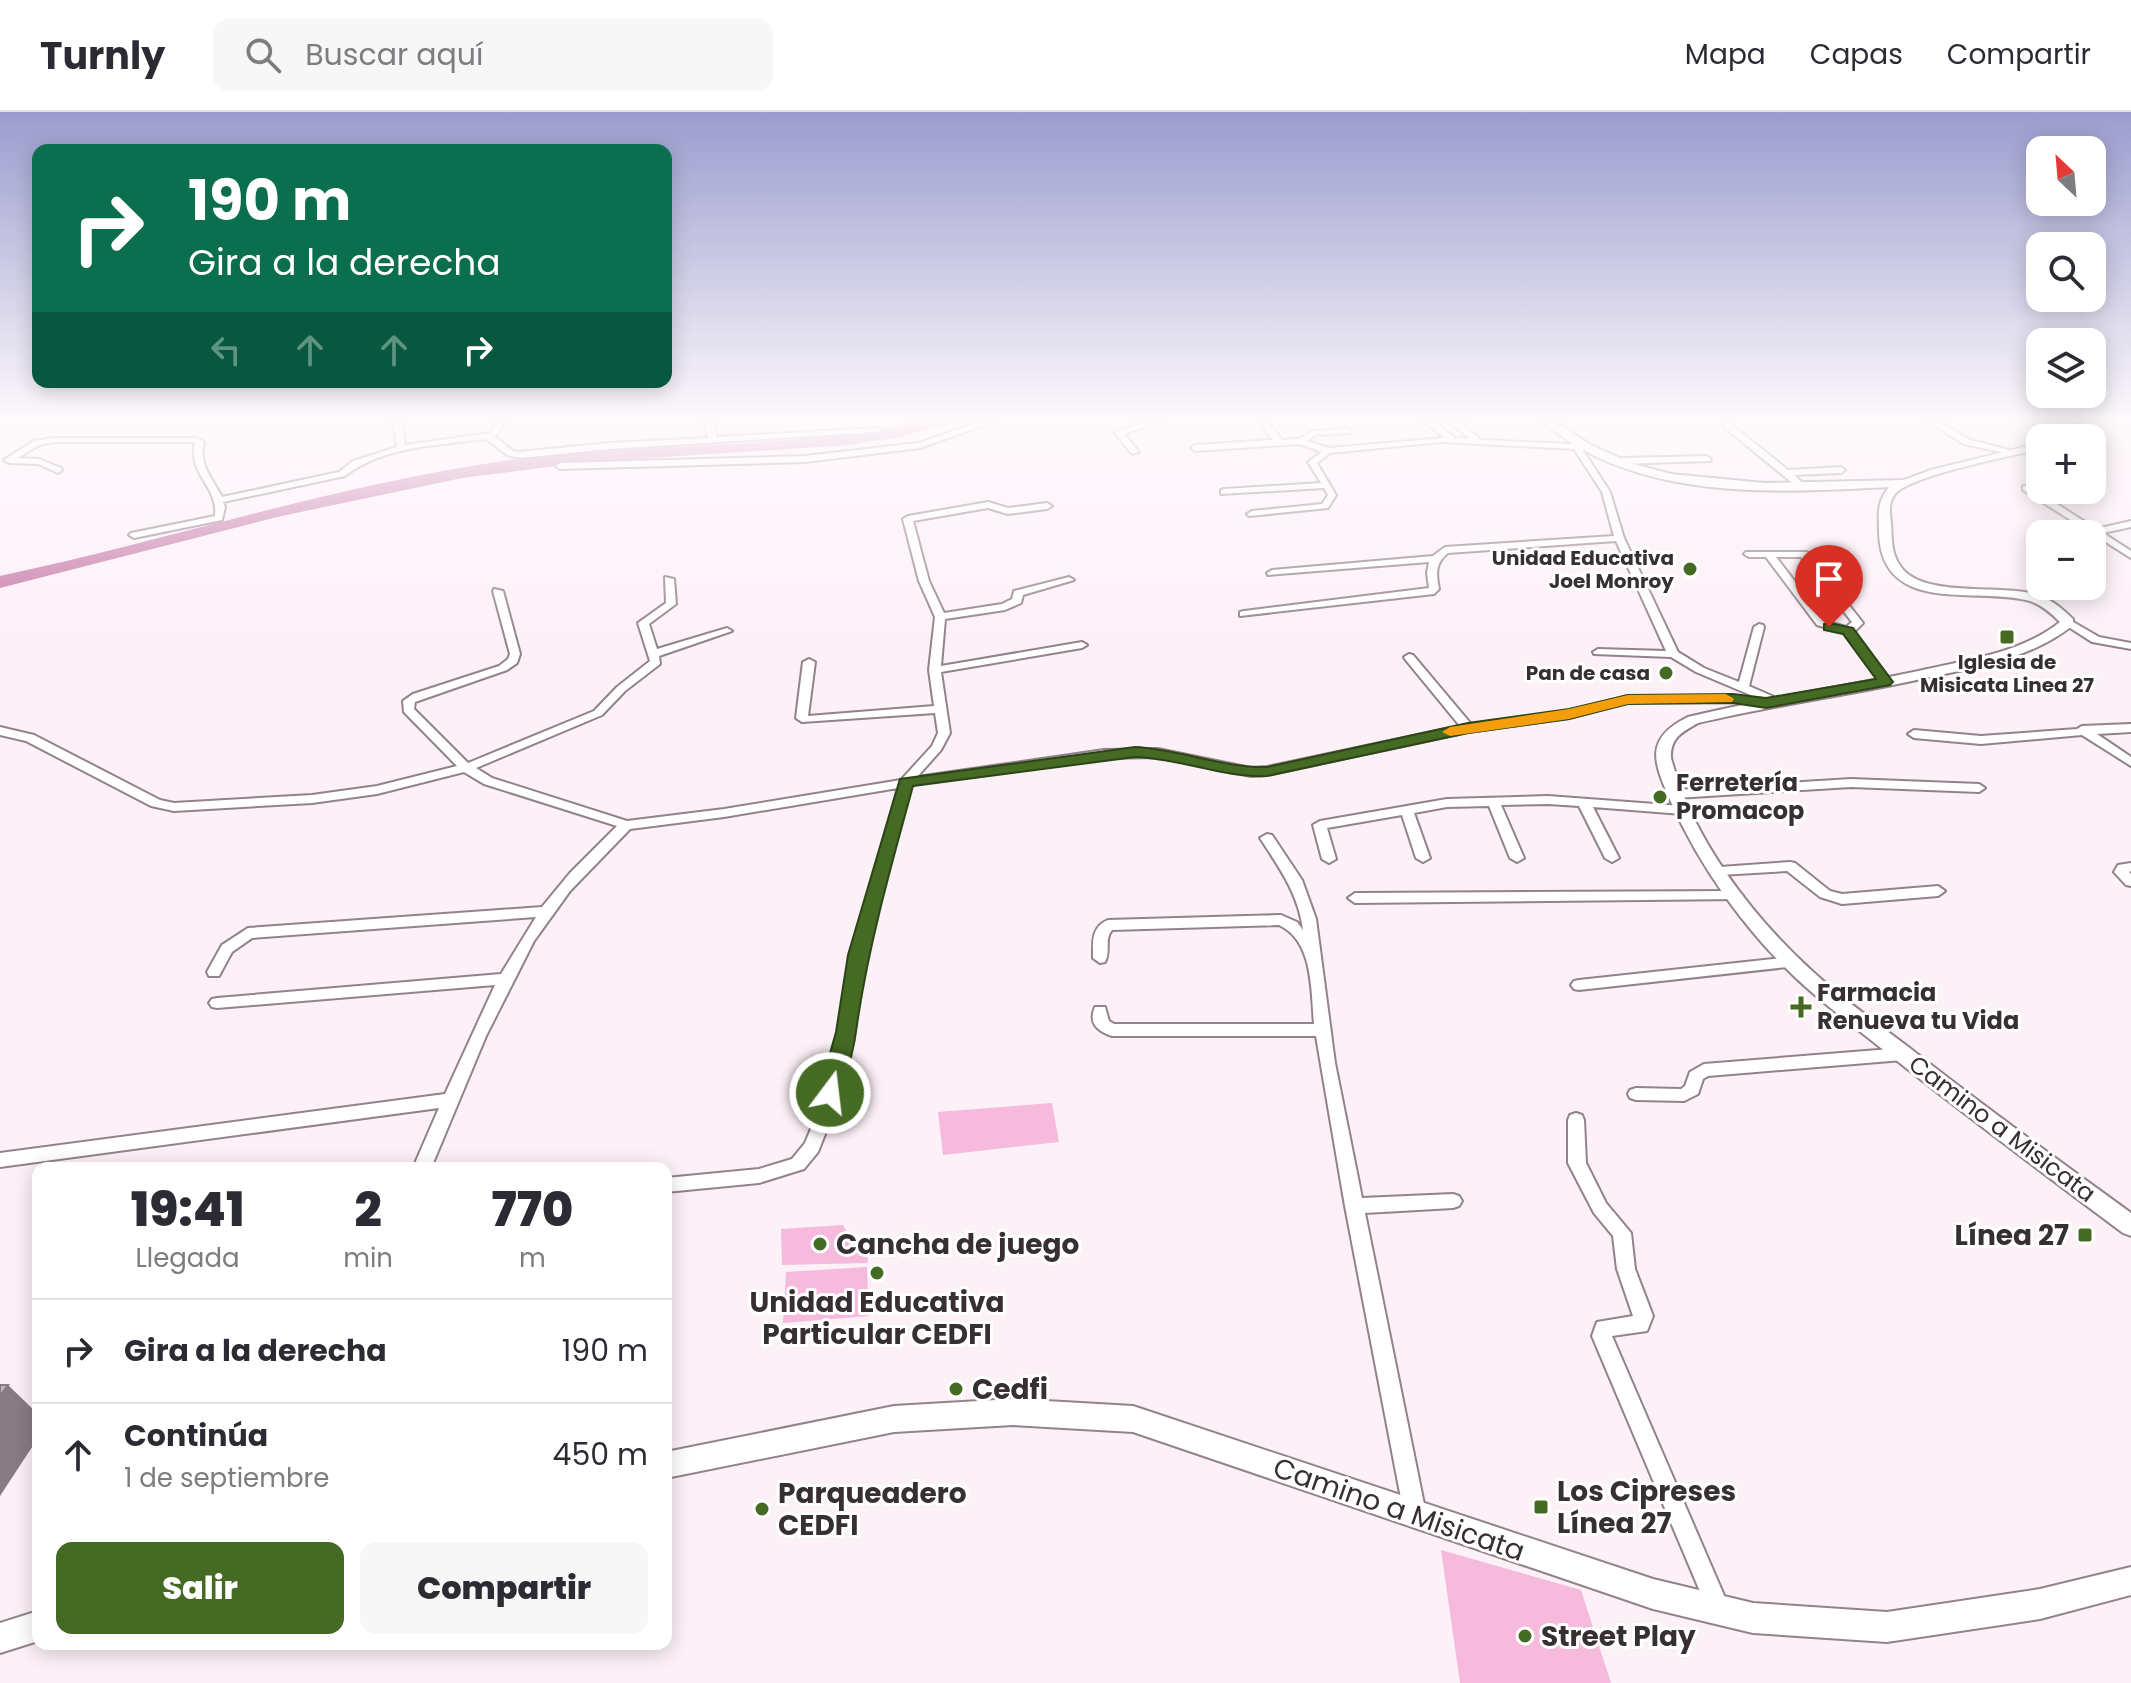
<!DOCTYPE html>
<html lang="es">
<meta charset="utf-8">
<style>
body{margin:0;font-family:Poppins,sans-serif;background:#f7f7f7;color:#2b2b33;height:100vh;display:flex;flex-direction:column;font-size:30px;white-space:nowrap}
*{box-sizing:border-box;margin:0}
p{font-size:26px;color:#7c7c81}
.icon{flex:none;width:44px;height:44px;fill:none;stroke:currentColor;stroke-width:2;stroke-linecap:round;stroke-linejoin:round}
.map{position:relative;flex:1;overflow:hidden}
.sheet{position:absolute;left:32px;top:1050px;width:640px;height:488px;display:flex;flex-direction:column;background:#fff;border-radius:16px;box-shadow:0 4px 20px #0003}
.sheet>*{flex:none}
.guide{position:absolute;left:32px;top:32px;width:640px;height:244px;border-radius:16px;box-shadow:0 4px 20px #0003;background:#0b6e4f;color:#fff;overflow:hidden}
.needle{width:52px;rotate:334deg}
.buttons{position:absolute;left:2026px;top:24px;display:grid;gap:16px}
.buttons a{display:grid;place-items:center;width:80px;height:80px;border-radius:16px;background:#fff;box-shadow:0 4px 20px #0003;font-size:40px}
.pin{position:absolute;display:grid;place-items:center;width:68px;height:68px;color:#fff;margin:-82px -34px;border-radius:50% 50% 50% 0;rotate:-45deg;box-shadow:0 0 8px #0007}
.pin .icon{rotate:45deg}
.me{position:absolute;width:88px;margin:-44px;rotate:15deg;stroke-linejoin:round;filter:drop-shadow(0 0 6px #0008)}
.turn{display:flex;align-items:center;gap:28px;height:168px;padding:0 24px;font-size:36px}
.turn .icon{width:104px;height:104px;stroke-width:2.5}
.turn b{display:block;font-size:56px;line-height:68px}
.lanes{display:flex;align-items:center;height:76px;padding:0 24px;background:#0003;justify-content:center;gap:40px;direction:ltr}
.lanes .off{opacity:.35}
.eta{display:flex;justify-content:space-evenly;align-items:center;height:136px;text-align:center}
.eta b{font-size:48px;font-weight:800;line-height:56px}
.button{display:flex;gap:16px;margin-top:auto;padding:16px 24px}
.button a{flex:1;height:92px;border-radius:16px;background:#446a24;color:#fff;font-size:32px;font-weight:800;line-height:92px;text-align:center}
.button a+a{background:#f7f7f7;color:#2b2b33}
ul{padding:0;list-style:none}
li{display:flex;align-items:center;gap:24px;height:104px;padding:0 24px;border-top:2px solid #e1e1e2}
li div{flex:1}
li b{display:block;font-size:30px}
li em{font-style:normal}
header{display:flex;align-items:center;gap:48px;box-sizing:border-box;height:112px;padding:0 40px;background:#fff;border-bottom:2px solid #e1e1e2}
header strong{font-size:38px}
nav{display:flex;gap:44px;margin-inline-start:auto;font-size:28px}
.search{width:560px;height:72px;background:#f7f7f7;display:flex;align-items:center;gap:20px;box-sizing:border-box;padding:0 28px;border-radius:16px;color:#7c7c81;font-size:30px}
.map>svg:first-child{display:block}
</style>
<header>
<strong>Turnly</strong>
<div class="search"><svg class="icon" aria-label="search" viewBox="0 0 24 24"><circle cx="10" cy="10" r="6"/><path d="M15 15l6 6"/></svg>Buscar aquí</div>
<nav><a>Mapa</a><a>Capas</a><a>Compartir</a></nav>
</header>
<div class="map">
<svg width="2131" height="1571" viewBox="0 0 2131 1571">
<rect width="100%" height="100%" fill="#fdf1f8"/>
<!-- green -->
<g fill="#f6badd">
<path d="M1052,991L1059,1030L943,1043L938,1000Z"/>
<path d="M843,1113L851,1127L867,1137L868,1151L782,1153L781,1117Z"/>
<path d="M867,1155L869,1204L783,1211L786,1160Z"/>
<path d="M1441,1438L1581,1478L1611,1571H1460Z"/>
</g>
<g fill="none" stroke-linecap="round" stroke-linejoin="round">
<!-- river -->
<path fill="#c578a7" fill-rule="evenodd" d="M926,309H959L900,325L849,333L588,350L462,366L277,405L0,476V464C169,428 332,374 503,349C644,329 788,339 926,309Z"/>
<defs>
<g id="minor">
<path d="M393,309H401L405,333L491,321L497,309H505L495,325L513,339L520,340L610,331L708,326L705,309H713L717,325L877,316L881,318L877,320L610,337L520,346L507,343L486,327C439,333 383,334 345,364L223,390L225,395L222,408L134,426L129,423L131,421L215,404C218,373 188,364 195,330H54L39,333L18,346L39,347L61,356L62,358L58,361L38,352L8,351L4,348L34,329L54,326H197L204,330C198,352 212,366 222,385L339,360L353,349L397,335Z"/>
<path d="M982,309H995L920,336L805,350L560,357L556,354L560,351L805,344L919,331Z"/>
<path d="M1147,309H1161L1124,322L1139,340L1132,342L1115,321Z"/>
<path d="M1258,309H1267L1282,328L1298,327L1313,319L1349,317V321L1315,323L1307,329L1329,336L1444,326L1424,309H1434L1455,326L1470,327L1449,309H1459L1481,328L1571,332V329H1577L1610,380L1624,426L1678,540L1704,556L1739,570L1754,515L1759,512L1763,513L1764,515L1749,574L1772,584L1774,586L1770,589L1772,591L1766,594L1733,590H1628L1569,606L1468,620L1267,663L1251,664L1158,645L1104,646L911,673L865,843L854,920L829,1012L818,1040L804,1057L759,1071L666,1080V1066L759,1057L792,1047L805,1031L813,1012L838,920L851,843L898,676L724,705L630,717L570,779L534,829L486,924L431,1056H413L439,996L0,1055V1041L445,982L495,873L217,896L212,895L209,891L212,887L217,886L501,862L536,805L252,826L232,840L219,864H209L207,860L222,833L248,816L542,795L570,761L617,714L484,672L464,660L377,682L312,691L174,699L151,694L26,629L0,623V615L34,623L160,688L174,691L312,683L377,674L457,654L404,600L403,589L413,582L499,554L508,547L510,542L493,479L494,477L503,479L520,542L517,551L507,558L415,590L414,597L468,651L594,599L617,575L650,549L638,511L666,491L665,465L674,467L676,492L649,512L657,537L727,516L732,519L659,544L660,552L625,579L602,603L476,656L492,666L627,709L724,697L901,668L932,634L938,621L935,601L802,610L796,606L803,550L809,547L815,550L808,604L934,594L929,558L935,505L919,469L903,407L908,404L988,390L1008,396L1047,391L1052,394L1047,397L1008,402L988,396L913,409L929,469L944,501L1002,492L1012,487L1014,479L1069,465L1074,468L1023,483L1021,491L1005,498L945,507L941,554L1082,530L1087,533L1082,536L941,560L950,621L941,638L917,665L1104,638L1158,637L1251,656L1267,655L1460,614L1405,547L1404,545L1409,542L1413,543L1471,612L1569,599L1628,584H1733L1760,587L1696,560L1671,545L1594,542L1593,540L1598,537L1666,539L1616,429L1448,441C1435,451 1436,462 1439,477L1434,482L1240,504V500L1244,499L1429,476L1427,461L1429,450L1268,463L1267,461L1272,458L1433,444L1445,435L1614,424L1602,380L1574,337L1441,330L1330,341L1317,351L1336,383L1328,396L1249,404L1247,402L1252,399L1322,392L1328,383L1324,376L1221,382V378L1224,377L1321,371L1308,350L1322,340L1299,332L1195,339L1191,336L1195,333L1273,328Z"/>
<path d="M1724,309H1732V313L1788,358L1841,355L1845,358L1841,361L1794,363L1808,376L1801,378L1725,316Z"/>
<path d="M1927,309H1938L1970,328L2018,340L2014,343L1964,332Z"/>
<path d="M1707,344L1711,347L1710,349L1621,352L1617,349L1621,346Z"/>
<path d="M2023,374H2029L2096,417L2131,409V415L2103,421L2131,439V446L2023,378Z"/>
<path d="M1746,440H1807L1863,511L1854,520L1891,570L1889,572H1881L1844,521L1817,513L1766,445H1749L1744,442ZM1776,445H1801L1852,510L1846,515L1825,509Z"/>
<path d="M2068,507L2099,525L2131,531V537L2092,530L2064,512V508Z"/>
<path d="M2131,612V620L2097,622L2131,645V654L2082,623L1981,632L1914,626L1908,622L1914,618L1981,624L2077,617L2082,614Z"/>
<path d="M1851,667L1979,672L1985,676L1979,680L1851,675L1676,686L1670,682L1676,678Z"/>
<path d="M1548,684L1682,694L1688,698L1682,702L1593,695L1619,746L1612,750L1605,746L1579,694L1548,692L1501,693L1524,746L1517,750L1510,746L1489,694L1447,695L1414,701L1430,746L1423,750L1416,746L1402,703L1327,716L1336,747L1329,751L1322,747L1313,713L1320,709L1447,687Z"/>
<path d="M1267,722L1272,723L1302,768L1316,807L1335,951L1362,1086L1453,1082L1459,1084L1462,1089L1459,1094L1453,1096L1365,1101L1426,1402L1423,1410L1415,1413L1407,1410L1404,1402L1345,1094L1316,924H1112C1097,919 1088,911 1095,895H1105L1109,909L1114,912H1314C1311,880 1314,829 1279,813L1112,818C1104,828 1111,839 1105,850L1100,851L1093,846C1093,830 1091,815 1108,808L1281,803L1297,810L1303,818C1299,783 1279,755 1260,726Z"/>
<path d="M1790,750L1795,751L1830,779L1842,782L1938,774L1945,779L1938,784L1842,792L1820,785L1787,759L1720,763L1713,759L1720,755Z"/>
<path d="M2131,751V759L2129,760L2131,762V774L2126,773L2114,760L2118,753Z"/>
<path d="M1736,779L1743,784L1741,787L1355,791L1348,786L1355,781Z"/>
<path d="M1792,845L1797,846L1799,850L1797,854L1579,878L1574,877L1571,873L1574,869L1579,868Z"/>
<path d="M1903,936L1909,938L1911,942L1909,946L1903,948L1708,964L1703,967L1698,982L1684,989L1636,988L1630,986L1628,982L1630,978L1636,976L1681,977L1685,974L1690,960L1704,952Z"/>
<path d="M1576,1001L1582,1003L1584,1008L1586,1051L1606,1091L1631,1121L1635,1157L1653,1204L1647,1219L1612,1224L1729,1495L1726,1503L1718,1506L1710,1503L1592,1224L1597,1210L1633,1204L1617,1157L1613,1124L1594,1101L1568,1051V1008L1570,1003Z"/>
</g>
<g id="tertiary">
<path d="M1542,309H1555L1589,332L1630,351L1671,362L1764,371L1904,368L1931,358L2040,331V337C2012,344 1911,363 1895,382C1888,391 1890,400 1891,411C1892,425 1891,440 1899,452C1919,488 2004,471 2038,483C2053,488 2062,497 2073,507V513C2033,546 1976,555 1926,566C1850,583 1773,593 1698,611C1682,620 1670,626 1671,646C1692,726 1751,803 1811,858C1842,887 1877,911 1911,937C1983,994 2057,1047 2131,1101V1124L2123,1121C2047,1064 1970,1007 1896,948C1863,921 1828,896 1797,867C1745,818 1700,755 1671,690C1654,651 1643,627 1688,605C1765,586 1845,575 1923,558C1969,548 2023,540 2060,510C2051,501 2042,493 2030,489C1977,474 1882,505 1879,421C1879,400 1876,393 1889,375C1775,381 1634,390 1542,309Z"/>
<path d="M2083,309H2096L2071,326H2059Z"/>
<path d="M1013,1287L1133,1294L1653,1467L1753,1491L1887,1500L2040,1477L2131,1455V1483L2040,1507L1887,1530L1753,1521L1653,1497L1133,1320L1013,1313L894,1320L666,1366V1340L894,1294Z"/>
<path d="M38,1499V1529L0,1541V1511Z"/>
</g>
</defs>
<!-- minor casing -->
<use href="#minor" stroke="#93828b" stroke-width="4"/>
<!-- tertiary casing -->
<use href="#tertiary" stroke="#93828b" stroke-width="4"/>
<!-- minor -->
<use href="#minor" fill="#fff" fill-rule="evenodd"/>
<!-- tertiary -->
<use href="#tertiary" fill="#fff" fill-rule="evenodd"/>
</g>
<!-- shaded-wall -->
<path fill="#887c83" d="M8,1273L38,1302V1326L0,1384V1284Z"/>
<!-- building -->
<path fill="#c3b1bb" stroke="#887c83" stroke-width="2" d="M0,1273H8L0,1284Z"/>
<!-- sky -->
<linearGradient id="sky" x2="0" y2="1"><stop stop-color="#9a9cce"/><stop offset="0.58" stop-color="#fef9fc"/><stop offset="1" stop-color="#fef9fc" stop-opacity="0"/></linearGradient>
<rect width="2131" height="529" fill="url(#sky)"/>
<!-- route -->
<path fill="#446a24" stroke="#2c4517" stroke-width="2" d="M1829,511L1853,516L1893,570L1890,573L1766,596L1733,591L1628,592L1569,607L1468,621L1267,664C1223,666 1179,646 1135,645L913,674C892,751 870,827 858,906C856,924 846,985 830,990L819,981L836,920L848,843L900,667L1135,635C1179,637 1223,656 1267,655L1468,611L1569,597L1628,583L1733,582L1766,586L1876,567L1843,522L1824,518V512Z"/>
<!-- slow -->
<path fill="#f59e0b" d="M1726,582L1734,587L1732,590L1628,592L1569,607L1450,624L1442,620L1450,615L1569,597L1628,583Z"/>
<!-- markers -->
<g fill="#446a24" stroke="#fff" stroke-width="3">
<circle cx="1690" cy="457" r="8"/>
<rect x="1999" y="517" width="16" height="16" rx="4"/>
<circle cx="1666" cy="561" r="8"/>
<circle cx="1660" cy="685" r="8"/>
<path d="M1797 883h8v8h8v8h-8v8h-8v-8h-8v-8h8z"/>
<rect x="2077" y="1115" width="16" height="16" rx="4"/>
<circle cx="820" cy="1132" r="8"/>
<circle cx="877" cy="1161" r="8"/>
<circle cx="956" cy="1277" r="8"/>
<rect x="1533" y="1387" width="16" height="16" rx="4"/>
<circle cx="762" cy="1397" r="8"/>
<circle cx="1525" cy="1524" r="8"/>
</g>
<g text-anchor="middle" stroke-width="6" stroke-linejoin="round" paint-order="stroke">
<!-- far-poi labels -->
<g font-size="20" font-weight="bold" fill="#372f33" stroke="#fff" text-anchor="end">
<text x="1674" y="453">Unidad Educativa<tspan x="1674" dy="23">Joel Monroy</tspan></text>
<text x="2007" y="557" text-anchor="middle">Iglesia de<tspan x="2007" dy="23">Misicata Linea 27</tspan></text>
<text x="1650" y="568">Pan de casa</text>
</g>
<!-- poi labels -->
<g font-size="24" font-weight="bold" fill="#372f33" stroke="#fff" text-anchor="start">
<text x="1676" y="679">Ferretería<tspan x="1676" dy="28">Promacop</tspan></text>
<text x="1817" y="889">Farmacia<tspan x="1817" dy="28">Renueva tu Vida</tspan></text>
</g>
<!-- street labels -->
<g font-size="24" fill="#372f33" stroke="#fff">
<text transform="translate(2002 1017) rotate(37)" y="8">Camino a Misicata</text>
</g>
<!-- near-poi labels -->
<g font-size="28" font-weight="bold" fill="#372f33" stroke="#fff" text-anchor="start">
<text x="2069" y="1133" text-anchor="end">Línea 27</text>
<text x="836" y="1142">Cancha de juego</text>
<text x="877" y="1200" text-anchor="middle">Unidad Educativa<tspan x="877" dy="32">Particular CEDFI</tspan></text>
<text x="972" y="1287">Cedfi</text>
<text x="1557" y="1389">Los Cipreses<tspan x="1557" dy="32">Línea 27</tspan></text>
<text x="778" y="1391">Parqueadero<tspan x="778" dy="32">CEDFI</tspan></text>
<text x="1541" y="1534">Street Play</text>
</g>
<!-- near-street labels -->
<g font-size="28" fill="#372f33" stroke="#fff">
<text transform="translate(1399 1397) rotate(19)" y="10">Camino a Misicata</text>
</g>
</g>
</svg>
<div class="buttons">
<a><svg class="needle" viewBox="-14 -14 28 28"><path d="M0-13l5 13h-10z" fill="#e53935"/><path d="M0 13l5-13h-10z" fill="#7c7c81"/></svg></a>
<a><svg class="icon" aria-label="search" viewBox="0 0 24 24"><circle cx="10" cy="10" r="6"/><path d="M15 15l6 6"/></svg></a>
<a><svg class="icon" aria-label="layers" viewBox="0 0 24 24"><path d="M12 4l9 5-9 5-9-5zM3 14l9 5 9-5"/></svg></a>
<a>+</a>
<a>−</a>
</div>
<div class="pin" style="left:1829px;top:515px;background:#d93025"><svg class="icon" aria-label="arrive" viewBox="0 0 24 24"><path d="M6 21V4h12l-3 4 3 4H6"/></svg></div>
<svg class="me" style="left:830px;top:981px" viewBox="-20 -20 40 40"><circle r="17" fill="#446a24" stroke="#fff" stroke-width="3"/><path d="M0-11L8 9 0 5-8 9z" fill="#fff"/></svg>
<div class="guide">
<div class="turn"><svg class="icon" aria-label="right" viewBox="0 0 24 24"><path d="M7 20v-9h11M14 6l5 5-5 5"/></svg><div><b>190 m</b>Gira a la derecha</div></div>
<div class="lanes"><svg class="icon off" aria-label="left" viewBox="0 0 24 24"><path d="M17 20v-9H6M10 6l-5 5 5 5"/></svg><svg class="icon off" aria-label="ahead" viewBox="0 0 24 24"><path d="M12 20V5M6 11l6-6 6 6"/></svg><svg class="icon off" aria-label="ahead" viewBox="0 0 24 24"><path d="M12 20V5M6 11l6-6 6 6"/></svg><svg class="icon" aria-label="right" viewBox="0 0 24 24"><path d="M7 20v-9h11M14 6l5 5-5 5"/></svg></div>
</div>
<section class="sheet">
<div class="eta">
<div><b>19:41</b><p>Llegada</p></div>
<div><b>2</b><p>min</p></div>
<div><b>770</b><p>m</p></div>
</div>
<ul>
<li><svg class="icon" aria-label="right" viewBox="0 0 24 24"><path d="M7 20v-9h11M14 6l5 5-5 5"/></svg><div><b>Gira a la derecha</b></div><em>190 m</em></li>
<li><svg class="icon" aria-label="ahead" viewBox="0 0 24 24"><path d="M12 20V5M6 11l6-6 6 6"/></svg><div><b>Continúa</b><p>1 de septiembre</p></div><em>450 m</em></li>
</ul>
<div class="button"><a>Salir</a><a>Compartir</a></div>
</section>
</div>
